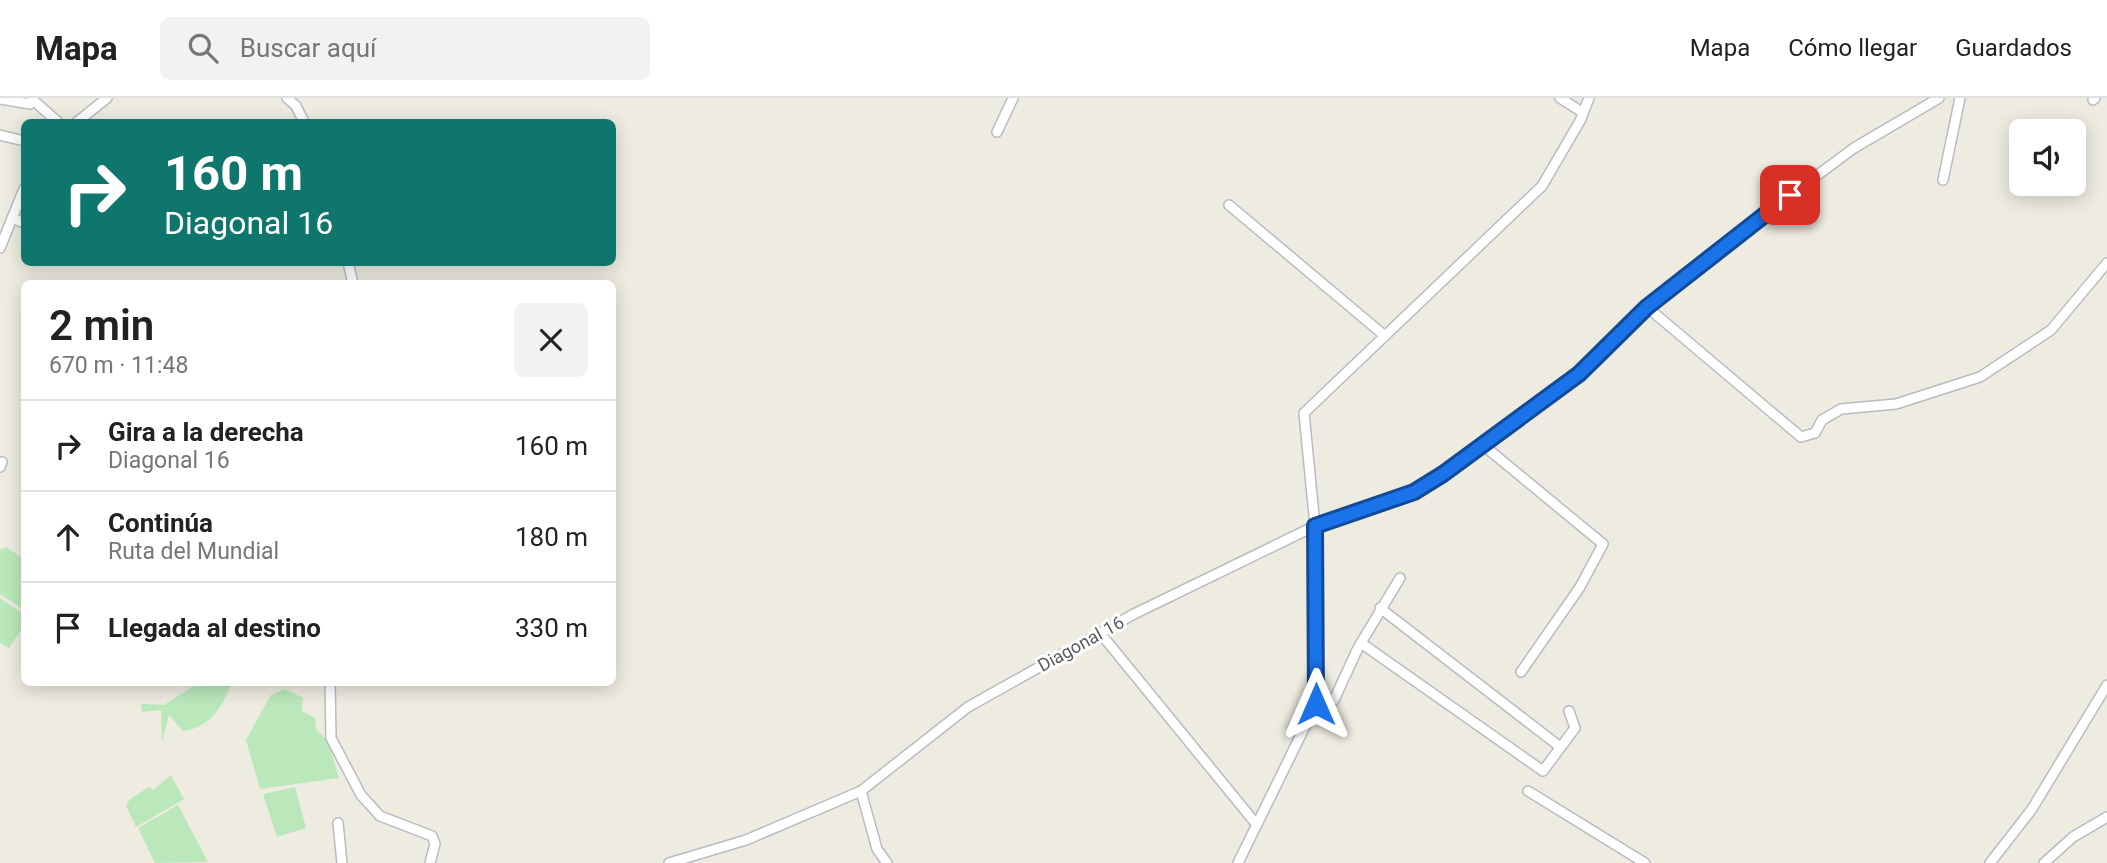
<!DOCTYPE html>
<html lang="es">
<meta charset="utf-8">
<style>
body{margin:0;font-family:Roboto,sans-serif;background:#f2f2f2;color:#222;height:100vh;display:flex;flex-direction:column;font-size:26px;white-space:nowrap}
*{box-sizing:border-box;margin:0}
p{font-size:23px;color:#767676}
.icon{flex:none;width:38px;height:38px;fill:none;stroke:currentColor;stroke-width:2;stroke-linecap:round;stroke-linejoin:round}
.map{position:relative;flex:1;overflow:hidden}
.sheet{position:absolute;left:21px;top:182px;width:595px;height:406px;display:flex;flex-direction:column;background:#fff;border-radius:10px;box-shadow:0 4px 18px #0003}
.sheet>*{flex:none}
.banner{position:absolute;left:21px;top:21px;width:595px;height:147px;border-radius:10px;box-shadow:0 4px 18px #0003;background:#0f766e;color:#fff;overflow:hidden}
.controls{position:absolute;left:2009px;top:21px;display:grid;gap:14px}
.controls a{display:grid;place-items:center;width:77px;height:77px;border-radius:10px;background:#fff;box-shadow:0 4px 18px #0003;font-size:35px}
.pin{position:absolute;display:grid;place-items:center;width:60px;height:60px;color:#fff;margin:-30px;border-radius:14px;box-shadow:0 4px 10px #0006}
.me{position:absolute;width:77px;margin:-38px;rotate:0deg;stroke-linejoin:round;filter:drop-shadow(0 0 5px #0008)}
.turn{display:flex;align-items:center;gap:24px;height:147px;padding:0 28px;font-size:32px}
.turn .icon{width:91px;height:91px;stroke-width:2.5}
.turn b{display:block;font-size:49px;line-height:60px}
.round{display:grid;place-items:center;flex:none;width:74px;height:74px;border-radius:10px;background:#f2f2f2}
.head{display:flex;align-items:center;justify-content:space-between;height:119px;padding:0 28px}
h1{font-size:42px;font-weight:600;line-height:52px}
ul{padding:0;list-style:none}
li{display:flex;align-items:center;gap:21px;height:91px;padding:0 28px;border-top:2px solid #e0e0e0}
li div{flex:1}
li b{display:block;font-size:26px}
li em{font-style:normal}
header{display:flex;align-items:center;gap:42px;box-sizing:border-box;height:98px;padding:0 35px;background:#fff;border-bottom:2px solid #e0e0e0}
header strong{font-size:33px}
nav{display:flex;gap:38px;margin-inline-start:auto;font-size:24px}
.search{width:490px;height:63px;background:#f2f2f2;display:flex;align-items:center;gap:18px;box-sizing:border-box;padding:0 24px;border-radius:10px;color:#767676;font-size:26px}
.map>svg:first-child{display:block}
</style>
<header>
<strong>Mapa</strong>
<div class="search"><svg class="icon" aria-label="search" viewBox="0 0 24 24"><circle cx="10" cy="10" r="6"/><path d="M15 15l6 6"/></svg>Buscar aquí</div>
<nav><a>Mapa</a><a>Cómo llegar</a><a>Guardados</a></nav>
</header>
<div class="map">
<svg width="2107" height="765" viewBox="0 0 2107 765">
<rect width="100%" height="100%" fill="#eeebe0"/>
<!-- green -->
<g fill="#bae8bb">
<path d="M6,449L24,461V512L0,496V452Z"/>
<path d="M0,500L24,517V527L9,550L0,545Z"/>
<path d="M200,584L232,585C222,608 212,629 183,633L169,617L162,644L161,612L142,614L141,606L164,607Z"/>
<path d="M285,591L303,600L302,613L315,620L316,631L328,643L339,680L260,691L246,642L271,597Z"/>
<path d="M171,677L184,701L136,729L126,708L130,701L149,689L153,692Z"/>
<path d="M295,689L306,730L277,739L263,696Z"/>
<path d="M178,707L208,764L155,765L138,730Z"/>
</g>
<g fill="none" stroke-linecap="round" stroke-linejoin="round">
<defs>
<g id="minor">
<path d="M287,0L296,8L304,24"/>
<path d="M1560,0L1582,14"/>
<path d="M0,1L30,6L32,0"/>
<path d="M33,2L58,24"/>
<path d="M2093,2L2095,0"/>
<path d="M77,24L107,0"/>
<path d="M997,34L1013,0"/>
<path d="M0,37L24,43"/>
<path d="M1943,82L1960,0"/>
<path d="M1229,107L1385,238"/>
<path d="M12,120L24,125"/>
<path d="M0,150L24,91"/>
<path d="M348,164L353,186"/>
<path d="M1647,209L1801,339L1815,335L1822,322L1841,311L1896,306L1980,279L2051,232L2107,165"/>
<path d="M1483,347L1603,446L1580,489L1521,574"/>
<path d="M0,369L2,364"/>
<path d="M1380,510L1559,648"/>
<path d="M1101,536L1257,727"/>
<path d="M1361,545L1543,673L1575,630L1569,613"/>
<path d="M330,584L331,640L361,697L380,718L432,738L435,746L430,765"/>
<path d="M1316,606L1327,607L1334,602L1358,550L1400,480"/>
<path d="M861,693L877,751L887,765"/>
<path d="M1528,693L1645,765"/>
<path d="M338,725L342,765"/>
<path d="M669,765L746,742L861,693L968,609L1134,516L1315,428L1414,394L1579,276L1647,209L1757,122L1854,50L1939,0"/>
<path d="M1238,765L1316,606L1315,428L1304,315L1542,88L1580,23L1589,0"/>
<path d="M1990,765L2032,711L2107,587"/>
<path d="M2044,765L2073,739L2107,719"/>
</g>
</defs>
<!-- minor casing -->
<use href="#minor" stroke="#b8bbc1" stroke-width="12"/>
<!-- minor -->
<use href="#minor" stroke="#fff" stroke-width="9"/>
</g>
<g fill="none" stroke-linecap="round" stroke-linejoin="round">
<defs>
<path id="route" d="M1316,606L1315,428L1414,394L1443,376L1579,276L1647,209L1790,97"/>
</defs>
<!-- route casing -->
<use href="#route" stroke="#114b97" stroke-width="18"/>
<!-- route -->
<use href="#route" stroke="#1a73e8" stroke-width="12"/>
</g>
<g text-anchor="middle" stroke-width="6" stroke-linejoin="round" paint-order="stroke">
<!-- street labels -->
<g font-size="18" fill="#595d63" stroke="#fff">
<text transform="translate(1081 546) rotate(-29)" y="6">Diagonal 16</text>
</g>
</g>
</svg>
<div class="controls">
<a><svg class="icon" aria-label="sound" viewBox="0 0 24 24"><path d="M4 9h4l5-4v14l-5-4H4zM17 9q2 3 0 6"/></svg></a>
</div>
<div class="pin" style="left:1790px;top:97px;background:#d93025"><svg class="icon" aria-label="arrive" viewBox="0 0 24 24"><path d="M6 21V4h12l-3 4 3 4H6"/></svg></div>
<svg class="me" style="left:1316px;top:606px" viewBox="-20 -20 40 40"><path d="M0-17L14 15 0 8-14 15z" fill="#1a73e8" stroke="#fff" stroke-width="4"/></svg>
<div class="banner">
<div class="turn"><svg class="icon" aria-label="right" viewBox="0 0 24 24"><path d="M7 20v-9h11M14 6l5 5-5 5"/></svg><div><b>160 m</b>Diagonal 16</div></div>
</div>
<section class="sheet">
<div class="head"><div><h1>2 min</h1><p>670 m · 11:48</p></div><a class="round"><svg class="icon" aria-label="close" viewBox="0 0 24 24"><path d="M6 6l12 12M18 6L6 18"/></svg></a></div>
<ul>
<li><svg class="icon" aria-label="right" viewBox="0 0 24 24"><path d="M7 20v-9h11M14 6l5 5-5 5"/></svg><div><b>Gira a la derecha</b><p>Diagonal 16</p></div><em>160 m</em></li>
<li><svg class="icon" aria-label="ahead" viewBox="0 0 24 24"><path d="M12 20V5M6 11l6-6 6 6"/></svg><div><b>Continúa</b><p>Ruta del Mundial</p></div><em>180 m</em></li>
<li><svg class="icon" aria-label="arrive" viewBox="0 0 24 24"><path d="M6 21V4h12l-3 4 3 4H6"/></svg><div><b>Llegada al destino</b></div><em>330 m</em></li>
</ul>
</section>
</div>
